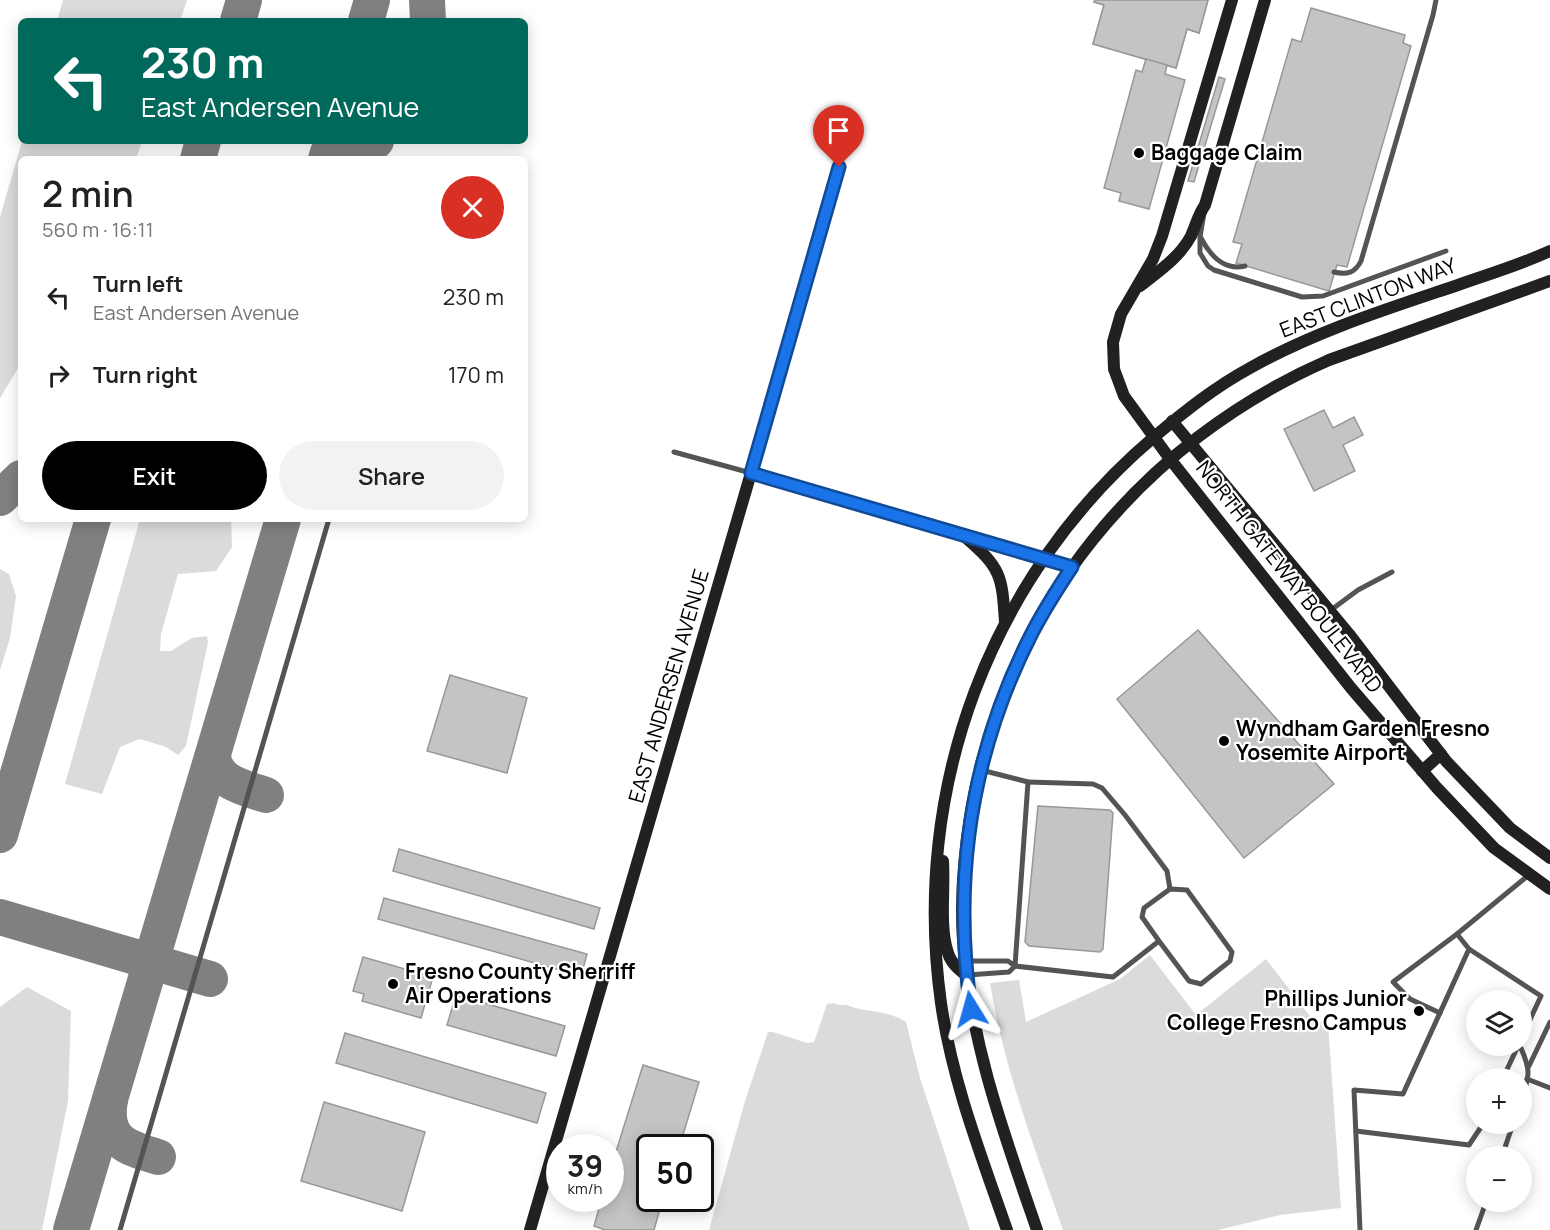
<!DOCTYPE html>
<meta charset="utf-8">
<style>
body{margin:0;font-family:Manrope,sans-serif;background:#f2f2f2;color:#202124;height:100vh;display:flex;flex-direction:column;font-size:22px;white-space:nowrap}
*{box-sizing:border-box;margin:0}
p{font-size:20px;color:#757577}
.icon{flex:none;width:33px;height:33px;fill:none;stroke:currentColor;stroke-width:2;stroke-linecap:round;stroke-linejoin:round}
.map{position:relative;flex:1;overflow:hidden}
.details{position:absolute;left:18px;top:156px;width:510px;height:366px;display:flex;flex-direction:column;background:#fff;border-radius:9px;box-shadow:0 3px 15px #0003}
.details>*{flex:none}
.banner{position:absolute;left:18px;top:18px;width:510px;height:126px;border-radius:9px;box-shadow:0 3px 15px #0003;background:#00695c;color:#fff;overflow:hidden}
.controls{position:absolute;left:1466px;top:990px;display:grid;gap:12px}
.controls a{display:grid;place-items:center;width:66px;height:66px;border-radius:50%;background:#fff;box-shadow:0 3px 15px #0003;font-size:30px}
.speed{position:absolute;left:546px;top:1134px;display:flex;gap:12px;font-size:30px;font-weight:700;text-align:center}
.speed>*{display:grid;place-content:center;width:78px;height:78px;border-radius:50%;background:#fff;box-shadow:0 3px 15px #0003;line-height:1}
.speed small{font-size:15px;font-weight:400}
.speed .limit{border:3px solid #111;border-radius:9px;background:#fff;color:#111}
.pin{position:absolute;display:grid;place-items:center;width:51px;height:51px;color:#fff;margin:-62px -26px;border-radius:50% 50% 50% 0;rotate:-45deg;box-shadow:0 0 6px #0007}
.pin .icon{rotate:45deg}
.me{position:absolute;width:66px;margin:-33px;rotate:352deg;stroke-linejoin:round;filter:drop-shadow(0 0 4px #0008)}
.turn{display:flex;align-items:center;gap:21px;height:126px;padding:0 24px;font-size:27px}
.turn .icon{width:78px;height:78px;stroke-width:2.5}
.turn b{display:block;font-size:42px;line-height:51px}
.round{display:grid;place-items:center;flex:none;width:63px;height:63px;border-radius:32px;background:#f2f2f2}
.summary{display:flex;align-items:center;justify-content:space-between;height:102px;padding:0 24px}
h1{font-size:36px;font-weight:600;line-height:45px}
.primary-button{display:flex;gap:12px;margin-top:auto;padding:12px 24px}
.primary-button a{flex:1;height:69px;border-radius:36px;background:#000;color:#fff;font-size:24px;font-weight:600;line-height:69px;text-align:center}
.primary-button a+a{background:#f2f2f2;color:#202124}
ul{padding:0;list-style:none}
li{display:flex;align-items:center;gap:18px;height:78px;padding:0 24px}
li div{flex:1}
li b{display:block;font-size:22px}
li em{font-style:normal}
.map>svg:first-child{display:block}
</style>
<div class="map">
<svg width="1550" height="1230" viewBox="0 0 1550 1230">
<rect width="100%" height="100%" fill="#fff"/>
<!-- green -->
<g fill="#dbdbdb">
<path d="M63,0H187L180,21H57Z"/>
<path d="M22,141H142L136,159H21V363L0,398V217Z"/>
<path d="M140,519H231L232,547L216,571L178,574L161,634L160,651H171L192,638L207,636L208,642L186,746L178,755L166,747L140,739L120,747L102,794L65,784Z"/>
<path d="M0,569L9,574L16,596L10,638L0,670Z"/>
<path d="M1150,955L1196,1015L1266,959L1313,1020L1328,1023L1341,1208L1280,1215L1218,1230H1063C1035,1149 1004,1069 990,983L1019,980L1026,1022L1120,979Z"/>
<path d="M27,987L71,1011L68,1101L42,1230H0V1007Z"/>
<path d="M833,1003C838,1005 841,1005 847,1005C851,1006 851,1007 856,1008C873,1012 891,1012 906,1022L920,1078L970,1230H709L745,1101L768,1032H773L807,1043L814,1042L827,1004Z"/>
</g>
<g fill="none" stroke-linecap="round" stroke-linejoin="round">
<!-- taxiway -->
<g stroke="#808080" stroke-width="36">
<path d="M427,0L428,21"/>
<path d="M238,21L244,0"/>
<path d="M366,21L372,0"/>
<path d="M198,159L203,141"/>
<path d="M326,159L332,141"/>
<path d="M357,159L376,141"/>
<path d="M0,498L21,478"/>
<path d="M213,755C214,782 245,788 266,795"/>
<path d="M0,835L93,519"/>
<path d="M0,917L210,979"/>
<path d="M110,1100C103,1140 126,1148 158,1157"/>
<path d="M71,1230L283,519"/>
</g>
</g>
<!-- building -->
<g fill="#c4c4c4" stroke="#989898" stroke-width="1.5">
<path d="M1095,0H1208L1199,33L1187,29L1176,68L1093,44L1104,5L1094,2Z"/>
<path d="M1095,0H1208L1199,33L1187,29L1176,68L1093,44L1104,5L1094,2Z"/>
<path d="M1311,8L1405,35L1403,43L1411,46L1347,267L1337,265L1329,291L1236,263L1242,244L1233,242L1292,39L1301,42Z"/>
<path d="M1146,59L1167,65L1165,74L1185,80L1149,209L1119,201L1121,193L1104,188L1136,70L1142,72Z"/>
<path d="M1219,77L1225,79L1194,182L1188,181Z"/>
<path d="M1324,410L1333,428L1354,417L1363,435L1343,445L1355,471L1314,491L1284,429Z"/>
<path d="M1198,630L1334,784L1244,858L1117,699Z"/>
<path d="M450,675L527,698L507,773L427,751Z"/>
<path d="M1038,806L1110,810L1113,813L1103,949L1100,952L1029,946L1025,942Z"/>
<path d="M399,849L600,908L594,929L393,871Z"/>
<path d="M384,898L587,954L581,976L378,919Z"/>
<path d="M363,957L433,977L421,1018L362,1001L364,994L353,991Z"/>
<path d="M456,995L565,1026L556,1056L447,1025Z"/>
<path d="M345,1033L546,1093L537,1123L336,1063Z"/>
<path d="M643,1065L699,1082L679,1148H650V1198H663L654,1230H605L594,1226L602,1198H610V1171Z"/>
<path d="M324,1102L425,1132L402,1211L301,1181Z"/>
</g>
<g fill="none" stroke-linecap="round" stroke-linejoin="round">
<!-- lane -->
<g stroke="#545454" stroke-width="5">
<path d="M1204,213L1200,237V253L1208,266L1214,270L1302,297L1323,296L1446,251"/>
<path d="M1201,238C1210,255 1223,271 1245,266"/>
<path d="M1334,272C1347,275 1355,273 1361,261L1433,15L1436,0"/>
<path d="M674,452L751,473L846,145"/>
<path d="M1331,610L1358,590L1392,572"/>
<path d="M981,770L1028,782L1015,966L1113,977L1159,941L1189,981L1201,984L1230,961L1232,952L1187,890L1170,889L1144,908L1142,917L1159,941"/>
<path d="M1028,782L1093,784L1102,788L1125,815L1167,871L1170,889"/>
<path d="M1469,949L1541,996L1521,1039"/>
<path d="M965,961H1008L1015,966L1009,972L968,975"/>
<path d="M1440,1013L1410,999L1393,982L1457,934"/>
<path d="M1520,1046C1531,1070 1530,1075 1521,1101"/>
<path d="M1529,1066L1550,1022"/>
<path d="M1503,1078L1518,1046"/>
<path d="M1527,1079L1550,1088"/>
<path d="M1356,1131L1469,1145L1483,1124"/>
<path d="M1502,1156L1513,1124"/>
<path d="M120,1230L329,519"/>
<path d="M1360,1230L1354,1090L1403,1094L1469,949L1457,934L1530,874"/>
<path d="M1476,1230L1486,1202"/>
</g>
<!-- secondary -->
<g stroke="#212121" stroke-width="12">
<path d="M1232,0L1162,236L1153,259L1121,314L1113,342L1114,369L1124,396L1170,459L1351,688L1437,788L1494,848L1550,889"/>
<path d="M1140,286C1159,271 1179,258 1191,236C1196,225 1198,215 1205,205L1265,0"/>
<path d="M1172,421L1349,634L1446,761L1510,828L1550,858"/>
<path d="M965,537C1001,568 1002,575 1005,622"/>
<path d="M1422,771L1441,754"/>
<path d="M943,861C945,890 939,926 948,953C951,963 958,969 966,975"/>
<path d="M530,1230L751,473L1072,567"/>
<path d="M1007,1230C981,1155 952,1081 941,1003C911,789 989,577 1154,437C1185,411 1215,387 1250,368C1316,331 1387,309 1458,285C1489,274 1520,265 1550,251"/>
<path d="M1037,1230C1004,1134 970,1042 963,940C960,897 964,853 971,811C1006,608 1141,442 1329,360L1550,281"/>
</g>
</g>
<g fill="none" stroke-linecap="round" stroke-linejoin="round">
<defs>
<path id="route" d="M839,167L751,473L1072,567C1058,588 1044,610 1032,633C971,752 952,877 971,1009"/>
</defs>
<!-- route casing -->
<use href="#route" stroke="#114b97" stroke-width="15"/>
<!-- route -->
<use href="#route" stroke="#1a73e8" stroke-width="10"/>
</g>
<!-- markers -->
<g fill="#000" stroke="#fff" stroke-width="2">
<circle cx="1139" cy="153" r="6"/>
<circle cx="1224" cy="741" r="6"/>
<circle cx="393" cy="984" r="6"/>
<circle cx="1419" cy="1011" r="6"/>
</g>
<g text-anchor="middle" stroke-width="4.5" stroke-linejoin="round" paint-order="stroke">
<!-- poi labels -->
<g font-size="21" font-weight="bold" fill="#000" stroke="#fff" text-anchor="start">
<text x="1151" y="160">Baggage Claim</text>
<text x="1236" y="736">Wyndham Garden Fresno<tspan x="1236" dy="24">Yosemite Airport</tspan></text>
<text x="405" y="979">Fresno County Sherriff<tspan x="405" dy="24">Air Operations</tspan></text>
<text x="1407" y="1006" text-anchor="end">Phillips Junior<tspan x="1407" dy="24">College Fresno Campus</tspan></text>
</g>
<!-- street labels -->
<g font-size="21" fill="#000" stroke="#fff">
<text transform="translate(1368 298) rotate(-21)" y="7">EAST CLINTON WAY</text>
<text transform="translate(1289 577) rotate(52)" y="7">NORTH GATEWAY BOULEVARD</text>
<text transform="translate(669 686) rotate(-74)" y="7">EAST ANDERSEN AVENUE</text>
</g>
</g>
</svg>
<div class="controls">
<a><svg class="icon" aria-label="layers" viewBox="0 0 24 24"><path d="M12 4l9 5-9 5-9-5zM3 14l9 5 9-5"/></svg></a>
<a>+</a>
<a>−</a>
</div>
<div class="speed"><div>39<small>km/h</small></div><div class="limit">50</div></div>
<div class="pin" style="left:839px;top:167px;background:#d93025"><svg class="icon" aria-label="arrive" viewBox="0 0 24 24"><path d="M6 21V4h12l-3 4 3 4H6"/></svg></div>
<svg class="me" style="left:971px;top:1009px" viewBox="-20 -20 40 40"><path d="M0-17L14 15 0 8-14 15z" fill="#1a73e8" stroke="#fff" stroke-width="4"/></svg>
<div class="banner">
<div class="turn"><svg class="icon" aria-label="left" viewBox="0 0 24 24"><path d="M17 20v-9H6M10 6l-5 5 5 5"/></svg><div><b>230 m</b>East Andersen Avenue</div></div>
</div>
<section class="details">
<div class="summary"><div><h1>2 min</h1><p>560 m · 16:11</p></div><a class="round" style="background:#d93025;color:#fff"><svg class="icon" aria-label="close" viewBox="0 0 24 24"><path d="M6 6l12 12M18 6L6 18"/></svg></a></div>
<ul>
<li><svg class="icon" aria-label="left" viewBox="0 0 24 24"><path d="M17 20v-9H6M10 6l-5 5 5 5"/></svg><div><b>Turn left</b><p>East Andersen Avenue</p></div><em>230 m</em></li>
<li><svg class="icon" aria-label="right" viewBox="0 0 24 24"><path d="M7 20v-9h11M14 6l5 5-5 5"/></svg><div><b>Turn right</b></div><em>170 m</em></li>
</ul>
<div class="primary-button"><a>Exit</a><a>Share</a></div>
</section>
</div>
